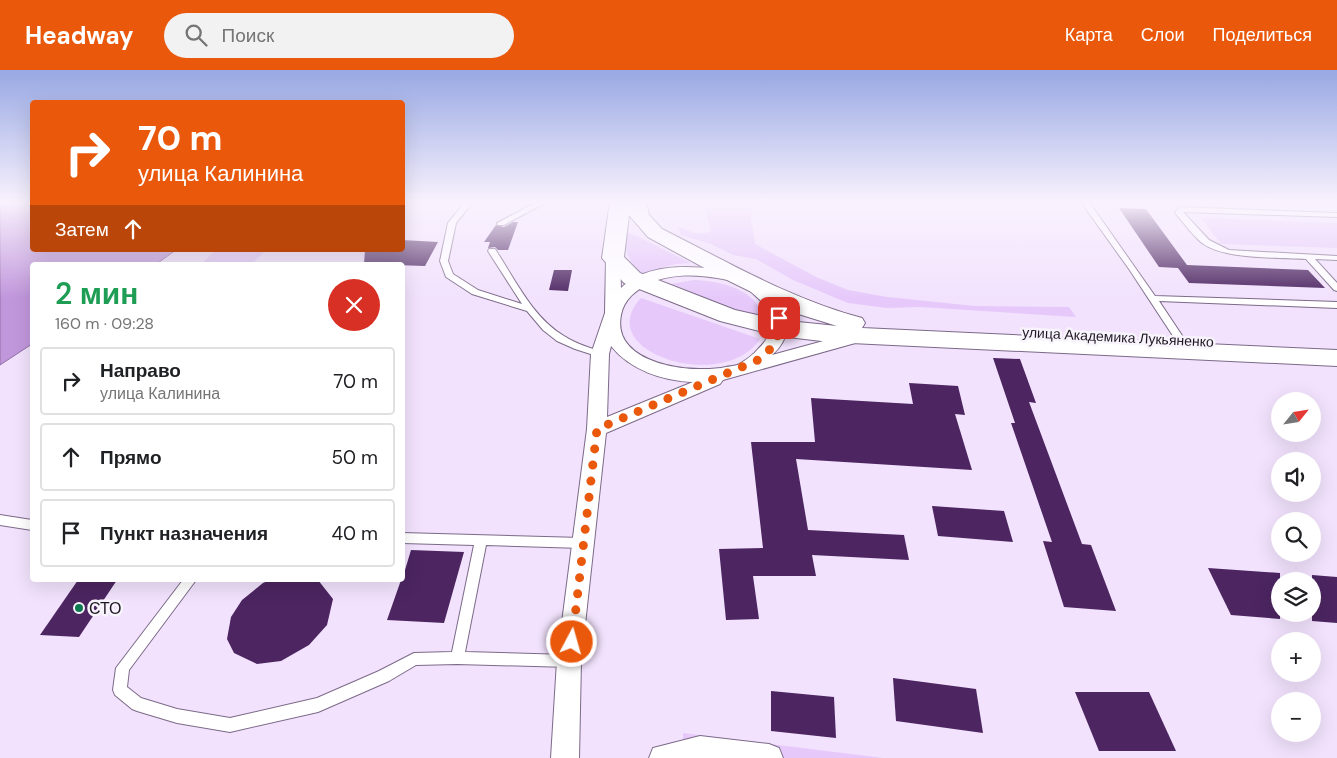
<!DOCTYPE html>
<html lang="ru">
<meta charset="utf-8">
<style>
body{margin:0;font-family:"DM Sans",sans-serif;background:#f2f2f2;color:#202124;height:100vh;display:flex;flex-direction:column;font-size:19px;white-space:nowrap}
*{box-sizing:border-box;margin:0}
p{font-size:16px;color:#757577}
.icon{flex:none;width:28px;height:28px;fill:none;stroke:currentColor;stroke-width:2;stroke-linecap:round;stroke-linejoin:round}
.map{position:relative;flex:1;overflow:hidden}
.side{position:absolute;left:30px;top:192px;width:375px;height:320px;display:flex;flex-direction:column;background:#fff;border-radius:5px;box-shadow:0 5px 20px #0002}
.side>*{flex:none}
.guide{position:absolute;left:30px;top:30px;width:375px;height:152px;border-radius:5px;box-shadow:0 5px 20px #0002;background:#ea580c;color:#fff;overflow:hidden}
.needle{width:32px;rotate:60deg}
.controls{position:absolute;left:1271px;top:322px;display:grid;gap:10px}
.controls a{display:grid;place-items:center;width:50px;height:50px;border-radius:50%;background:#fff;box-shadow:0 5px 20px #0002;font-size:25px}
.pin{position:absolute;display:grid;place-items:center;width:42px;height:42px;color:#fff;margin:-21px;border-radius:10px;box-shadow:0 2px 8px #0006}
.me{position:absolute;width:55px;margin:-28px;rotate:6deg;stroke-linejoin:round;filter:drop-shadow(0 0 4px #0008)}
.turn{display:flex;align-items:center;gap:18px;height:105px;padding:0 25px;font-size:22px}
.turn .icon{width:65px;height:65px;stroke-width:2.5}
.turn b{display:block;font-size:35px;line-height:42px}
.then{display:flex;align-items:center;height:48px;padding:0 25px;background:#0003;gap:10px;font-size:19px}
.round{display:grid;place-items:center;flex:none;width:52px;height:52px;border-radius:26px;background:#f2f2f2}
.overview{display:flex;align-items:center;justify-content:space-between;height:85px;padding:0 25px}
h1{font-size:30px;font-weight:600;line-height:38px;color:#1e9e55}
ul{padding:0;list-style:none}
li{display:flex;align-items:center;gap:15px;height:68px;margin:0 10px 8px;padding:0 15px;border:2px solid #e0e0e0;border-radius:5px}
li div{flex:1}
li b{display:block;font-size:19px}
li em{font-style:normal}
header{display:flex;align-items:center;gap:30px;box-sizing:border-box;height:70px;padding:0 25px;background:#ea580c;color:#fff}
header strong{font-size:24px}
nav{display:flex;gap:28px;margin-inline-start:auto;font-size:18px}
.search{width:350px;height:45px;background:#f2f2f2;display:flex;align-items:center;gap:12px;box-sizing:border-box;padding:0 18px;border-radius:28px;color:#757577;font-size:19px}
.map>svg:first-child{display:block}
</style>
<header>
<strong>Headway</strong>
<div class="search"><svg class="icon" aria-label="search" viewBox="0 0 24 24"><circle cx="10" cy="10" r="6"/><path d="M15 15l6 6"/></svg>Поиск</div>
<nav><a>Карта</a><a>Слои</a><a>Поделиться</a></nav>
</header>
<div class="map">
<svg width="1337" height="688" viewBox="0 0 1337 688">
<rect width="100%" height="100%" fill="#f2e2fd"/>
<!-- green -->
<g fill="#e6c9fa">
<path d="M703,132H747L753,136L751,149L755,174L816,207L848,220L887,227L975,236L1069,237L1076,247L920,237L887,238L848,233L793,210L756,189L733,185L711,174L681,165L678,157L697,164L711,162Z"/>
<path d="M1201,148L1337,153V178L1221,174Z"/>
<path d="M629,163L637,166L691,193L676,194L642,203C629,195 624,180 626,165Z"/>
<path d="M216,180H266L251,195H200Z"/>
<path d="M694,210C722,211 760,220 765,253L664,215Z"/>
<path d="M641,228L760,269C724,324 590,282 641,228Z"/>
<path d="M683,663L883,688H683Z"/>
</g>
<!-- water -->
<path fill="#c197dc" stroke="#9071a4" d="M0,132H32V180H176L155,195H32V274L0,295Z"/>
<!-- building -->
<g fill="#4c2561">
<path d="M1119,138L1146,139L1187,195L1308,200L1325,218L1189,213L1178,198L1159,197Z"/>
<path d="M513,152H518L508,180H498L495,177L488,178L490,172H484L496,155L504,157Z"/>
<path d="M402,170L438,172L425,196L364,194L365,180H402Z"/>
<path d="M554,200H572L568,221L549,220Z"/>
<path d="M993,288L1020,289L1036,333L1029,332L1082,474L1091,475L1116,541L1064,537L1043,471L1052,472L1011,353H1015Z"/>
<path d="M909,313L958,316L965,345L955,344L972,400L796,389L808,460L904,465L909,490L812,485L816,506H753L759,549L726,550L719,479L763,478L751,372H815L811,328L913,334Z"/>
<path d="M932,436L1004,441L1013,472L938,466Z"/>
<path d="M411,480L464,482L444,553L387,550L401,510H402Z"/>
<path d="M1208,498L1280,503V549L1231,545Z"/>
<path d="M1312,505L1337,507V553L1312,551Z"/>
<path d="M78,510H117L79,567L40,565Z"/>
<path d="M270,510H318L333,529L327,555L309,575L281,591L257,594L234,583L227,569L231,547L242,530L263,513Z"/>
<path d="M893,608L976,619L983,663L896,651Z"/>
<path d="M771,621L834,627L836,668L771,661Z"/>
<path d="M1075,622H1149L1176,681H1099Z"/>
</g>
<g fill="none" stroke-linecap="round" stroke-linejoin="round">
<defs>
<g id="service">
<path d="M465,132H473L456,153L448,191L453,204L478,220L522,234L488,181L489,179H495C515,209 532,247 564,266C576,274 590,278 603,282L605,284L603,286L600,287L575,279L557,271L543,260L527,241L472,224L446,207L440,191L448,153Z"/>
<path d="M537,132H547L504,155H498L497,153Z"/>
<path d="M1081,132H1089L1155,226L1337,232V238L1159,231L1185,270L1180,273L1177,272L1129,199Z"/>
<path d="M1180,137L1337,143V147L1183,142L1209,170L1229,180L1337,186V190L1315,189L1337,213V221L1334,220L1306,189C1278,187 1225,190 1202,173C1192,165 1185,154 1176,144L1175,142Z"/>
<path d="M0,445L32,450V460L0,455Z"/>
<path d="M402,463L582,468L586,470L588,473L586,476L582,478L486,475L465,582L569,585L574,587L576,591L574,595L569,597L457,594L416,595L389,611L318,642L230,662L177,653L137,641L132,639L115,625L113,620L116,598L183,510H196L129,600L127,617L141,628L177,639L230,648L317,628L379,601L414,583L452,582L474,475L402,473Z"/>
</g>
<g id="minor">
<path d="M613,184L618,185L620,188L621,218C649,190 704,195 739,204L742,207L739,210C732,212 725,209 717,208C696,204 670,204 650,213C636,220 624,229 621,245C611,295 693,304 726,297C731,296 738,296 741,293C746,290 754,284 758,279C768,270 773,258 769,245C766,231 754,227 746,216L748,213C768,208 789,240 787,258C786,269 780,278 772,285L860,261L866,262L868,266L866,270L723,310L720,314L606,363L581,591L579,688H551L557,591L587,359L591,284L605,243L606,188L608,185ZM611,276C630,300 663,311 693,312L607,347L609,284Z"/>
<path d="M700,666L769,674L779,678L783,688H649L653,678Z"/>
</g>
<path id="trunk" d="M610,132H646L649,145L662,159C728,192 790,229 862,248L865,253L862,258L1337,280V296L830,272L779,266L720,251L624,213L602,188ZM629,145L648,167L719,206L792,242L837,256L779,250L735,240L640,203L624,187Z"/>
</defs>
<!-- service casing -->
<use href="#service" stroke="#7c6a88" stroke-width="2"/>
<!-- minor casing -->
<use href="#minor" stroke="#7c6a88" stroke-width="2"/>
<!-- trunk casing -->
<use href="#trunk" stroke="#7c6a88" stroke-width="2"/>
<!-- service -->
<use href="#service" fill="#fff" fill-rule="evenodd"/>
<!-- minor -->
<use href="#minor" fill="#fff" fill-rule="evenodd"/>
<!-- trunk -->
<use href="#trunk" fill="#fff" fill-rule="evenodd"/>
</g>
<!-- sky -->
<linearGradient id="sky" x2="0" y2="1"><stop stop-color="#98a8e3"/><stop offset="0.58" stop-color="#f9f2fe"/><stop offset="1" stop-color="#f9f2fe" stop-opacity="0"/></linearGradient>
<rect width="1337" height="228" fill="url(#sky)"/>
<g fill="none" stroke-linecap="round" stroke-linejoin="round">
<!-- route -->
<path stroke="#ea580c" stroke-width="9" stroke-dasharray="0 16.2" d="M572,572L597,359L758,290C772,280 782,266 779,248"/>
</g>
<!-- markers -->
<circle fill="#0e7851" stroke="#f8f4fb" stroke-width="2" cx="79" cy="538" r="5"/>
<g text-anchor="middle" stroke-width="5" stroke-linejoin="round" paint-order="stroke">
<!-- street labels -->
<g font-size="14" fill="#1e1723" stroke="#f8f4fb">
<text transform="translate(1118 267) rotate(3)" y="5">улица Академика Лукьяненко</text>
</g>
<!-- near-poi labels -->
<g font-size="16" fill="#1e1723" stroke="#f8f4fb" text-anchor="start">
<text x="89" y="544">СТО</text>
</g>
</g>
</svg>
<div class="controls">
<a><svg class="needle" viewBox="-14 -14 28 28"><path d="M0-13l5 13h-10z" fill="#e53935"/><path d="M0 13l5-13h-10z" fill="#757577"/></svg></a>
<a><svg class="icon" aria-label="sound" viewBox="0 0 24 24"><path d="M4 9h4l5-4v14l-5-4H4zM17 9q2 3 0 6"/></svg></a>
<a><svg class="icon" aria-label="search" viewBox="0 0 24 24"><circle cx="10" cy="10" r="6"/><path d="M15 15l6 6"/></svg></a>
<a><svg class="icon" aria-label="layers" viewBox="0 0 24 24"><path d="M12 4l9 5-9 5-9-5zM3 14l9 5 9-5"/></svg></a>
<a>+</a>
<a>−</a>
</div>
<div class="pin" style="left:779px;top:248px;background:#d93025"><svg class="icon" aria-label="arrive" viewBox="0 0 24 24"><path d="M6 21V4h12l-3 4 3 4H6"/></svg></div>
<svg class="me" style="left:572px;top:572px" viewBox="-20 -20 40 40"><circle r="17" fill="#ea580c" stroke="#fff" stroke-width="3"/><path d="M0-11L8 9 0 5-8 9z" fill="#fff"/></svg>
<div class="guide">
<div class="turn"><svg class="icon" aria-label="right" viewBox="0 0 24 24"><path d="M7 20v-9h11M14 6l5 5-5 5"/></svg><div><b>70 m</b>улица Калинина</div></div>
<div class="then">Затем<svg class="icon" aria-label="ahead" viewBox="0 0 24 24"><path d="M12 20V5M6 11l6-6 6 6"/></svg></div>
</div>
<section class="side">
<div class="overview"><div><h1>2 мин</h1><p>160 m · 09:28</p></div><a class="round" style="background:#d93025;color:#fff"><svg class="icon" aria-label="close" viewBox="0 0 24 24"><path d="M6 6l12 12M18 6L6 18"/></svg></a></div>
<ul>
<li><svg class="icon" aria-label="right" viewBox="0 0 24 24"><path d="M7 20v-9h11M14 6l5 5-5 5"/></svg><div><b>Направо</b><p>улица Калинина</p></div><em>70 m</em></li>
<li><svg class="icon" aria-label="ahead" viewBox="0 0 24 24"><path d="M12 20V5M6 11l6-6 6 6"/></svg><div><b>Прямо</b></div><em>50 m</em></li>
<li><svg class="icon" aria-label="arrive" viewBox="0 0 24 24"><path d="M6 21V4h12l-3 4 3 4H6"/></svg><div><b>Пункт назначения</b></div><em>40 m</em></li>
</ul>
</section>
</div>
